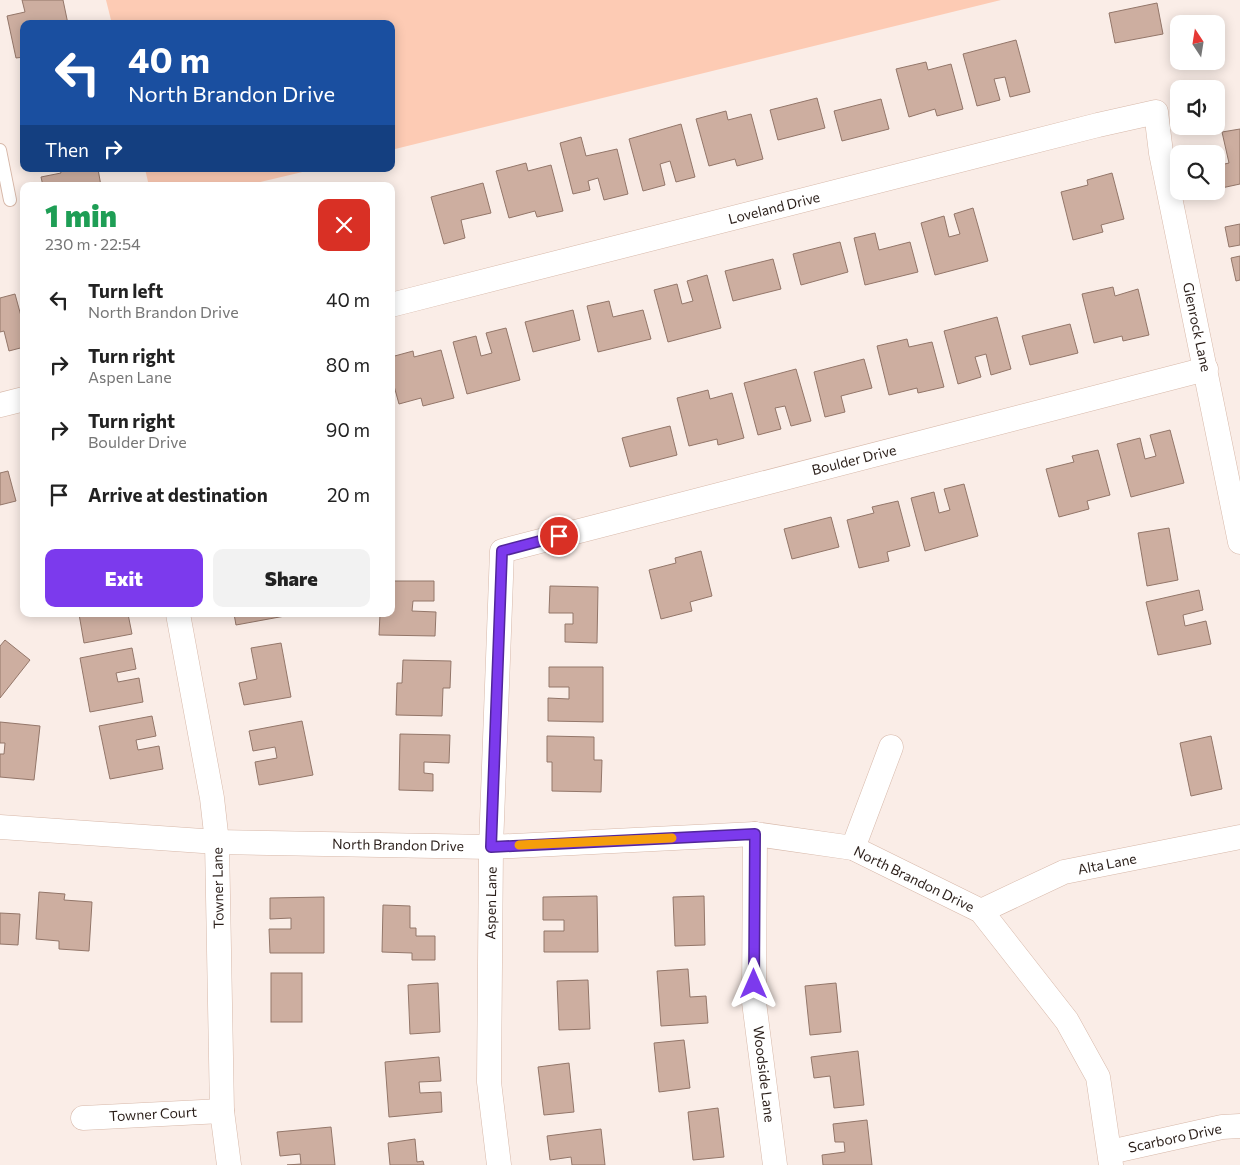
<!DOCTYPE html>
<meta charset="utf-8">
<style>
body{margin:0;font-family:Commissioner,sans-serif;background:#f2f2f2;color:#222;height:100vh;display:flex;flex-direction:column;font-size:19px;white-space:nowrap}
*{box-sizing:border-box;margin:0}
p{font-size:16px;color:#767676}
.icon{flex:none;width:28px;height:28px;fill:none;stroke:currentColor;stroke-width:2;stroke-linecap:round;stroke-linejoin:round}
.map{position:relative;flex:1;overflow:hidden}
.drawer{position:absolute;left:20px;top:182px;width:375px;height:435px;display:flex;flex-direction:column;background:#fff;border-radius:10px;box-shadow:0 2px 12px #0003}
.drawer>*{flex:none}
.top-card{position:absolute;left:20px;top:20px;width:375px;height:152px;border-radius:10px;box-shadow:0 2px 12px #0003;background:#1a4fa0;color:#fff;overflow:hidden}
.needle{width:32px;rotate:348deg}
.controls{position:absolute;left:1170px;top:15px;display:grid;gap:10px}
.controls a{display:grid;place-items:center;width:55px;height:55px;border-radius:10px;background:#fff;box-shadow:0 2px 12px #0003;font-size:25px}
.pin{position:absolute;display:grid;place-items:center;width:42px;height:42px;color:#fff;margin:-21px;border:2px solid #fff;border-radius:50%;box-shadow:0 1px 5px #0007}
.me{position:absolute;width:55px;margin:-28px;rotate:0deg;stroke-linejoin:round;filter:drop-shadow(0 0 4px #0008)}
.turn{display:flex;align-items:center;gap:18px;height:105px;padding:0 25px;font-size:22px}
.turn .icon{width:65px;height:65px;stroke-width:2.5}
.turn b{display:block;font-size:35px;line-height:42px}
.then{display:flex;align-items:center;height:48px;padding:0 25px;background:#0003;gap:10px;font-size:19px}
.round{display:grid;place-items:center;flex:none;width:52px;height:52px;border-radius:10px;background:#f2f2f2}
.overview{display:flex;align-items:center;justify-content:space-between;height:85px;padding:0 25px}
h1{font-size:30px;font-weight:800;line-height:38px;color:#1e9e55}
.cta{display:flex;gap:10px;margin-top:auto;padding:10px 25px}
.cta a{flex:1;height:58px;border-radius:10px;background:#7c3aed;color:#fff;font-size:20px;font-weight:800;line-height:58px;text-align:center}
.cta a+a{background:#f2f2f2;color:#222}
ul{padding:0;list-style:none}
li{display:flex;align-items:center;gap:15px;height:65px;padding:0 25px}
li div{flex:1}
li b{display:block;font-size:19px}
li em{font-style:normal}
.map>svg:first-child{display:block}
</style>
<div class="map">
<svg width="1240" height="1165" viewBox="0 0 1240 1165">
<rect width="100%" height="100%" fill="#faede7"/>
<!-- green -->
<g fill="#fdcbb4">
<path d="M106,0H1001L391,150V24H112Z"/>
<path d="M145,169H315L244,186H149Z"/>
</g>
<!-- building -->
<g fill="#cdaea0" stroke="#937669">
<path d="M22,0H63L68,24H24V57L16,58L7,16L25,12Z"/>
<path d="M1157,3L1163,34L1115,43L1109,13Z"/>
<path d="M1016,40L1030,92L1010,97L1005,77L994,79L1000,100L977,106L963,54Z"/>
<path d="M926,62L928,70L951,64L963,109L937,116L935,109L909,117L896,69Z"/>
<path d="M817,98L825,128L778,140L770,110Z"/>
<path d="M881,99L889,129L842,141L834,111Z"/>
<path d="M726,111L728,120L751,114L763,159L737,166L735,159L709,166L696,119Z"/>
<path d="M681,124L695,177L676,182L670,161L660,164L665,185L643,191L629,139Z"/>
<path d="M1240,129V184L1217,189L1216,166L1229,163L1222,132Z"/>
<path d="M581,137L586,156L617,149L628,194L604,200L598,178L588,181L590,190L573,194L560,143Z"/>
<path d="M526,163L528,171L551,165L563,211L537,217L535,211L509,218L496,171Z"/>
<path d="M60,169H98L101,186H43L41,177L61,173Z"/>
<path d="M1112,173L1124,219L1101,225L1103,232L1073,240L1061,192L1088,185L1087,180Z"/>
<path d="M483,183L491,213L461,220L465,238L444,244L431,197Z"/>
<path d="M973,208L988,261L935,275L921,223L944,216L949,237L960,234L954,214Z"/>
<path d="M1240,224V245L1229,247L1225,227Z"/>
<path d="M875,233L879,250L910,242L918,272L865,285L854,238Z"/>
<path d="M840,242L848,272L801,285L793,254Z"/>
<path d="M1240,256V280L1236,281L1231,258Z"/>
<path d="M773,259L781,289L733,301L725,271Z"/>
<path d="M707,275L721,328L668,342L654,290L677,284L682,304L693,301L687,281Z"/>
<path d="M1113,287L1115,296L1138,289L1149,335L1123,341L1122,336L1094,343L1082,294Z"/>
<path d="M15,294L24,327V347L9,351L4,331L0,332V298Z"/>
<path d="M609,301L613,317L643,310L651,339L598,352L587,306Z"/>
<path d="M573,310L580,340L533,352L525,322Z"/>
<path d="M997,317L1011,369L991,375L986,354L975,357L981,377L958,384L944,331Z"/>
<path d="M1070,324L1078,353L1030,365L1022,336Z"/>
<path d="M506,328L520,380L467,394L453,342L476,336L481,356L492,353L486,333Z"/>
<path d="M907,339L909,347L932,342L944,387L918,393L917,388L889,395L877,346Z"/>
<path d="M441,350L454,398L423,406L421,398L399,404L391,375V357L413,351L414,357Z"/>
<path d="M864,359L872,388L841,396L845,412L825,417L814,372Z"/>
<path d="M796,369L811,421L791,426L785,406L775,408L781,429L758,435L744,383Z"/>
<path d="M708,390L710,399L732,393L744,438L718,445L717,439L689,446L677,398Z"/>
<path d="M670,426L677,455L630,467L622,438Z"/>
<path d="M1170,430L1184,483L1131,497L1117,444L1140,438L1145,459L1156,456L1150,435Z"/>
<path d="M1098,450L1110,495L1087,501L1089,509L1059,517L1046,469L1074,462L1072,456Z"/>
<path d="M8,471L16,501L0,505V473Z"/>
<path d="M964,484L978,536L925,551L911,498L934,492L939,513L950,510L944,489Z"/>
<path d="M898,501L910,546L887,552L889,561L859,568L847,520L874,513L872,507Z"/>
<path d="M831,517L839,547L792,559L784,529Z"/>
<path d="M1169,528L1178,580L1147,586L1138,533Z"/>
<path d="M701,551L712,596L690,602L692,611L661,619L649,570L676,563L675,558Z"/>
<path d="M391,581H434V601H413L412,611L436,612L435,636L379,635L380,614H391Z"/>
<path d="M550,586L598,587L597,643L565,642V624H573V613H549Z"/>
<path d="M1199,590L1203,610L1183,615L1185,626L1206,621L1211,644L1158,655L1146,602Z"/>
<path d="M79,614H128L132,634L84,643Z"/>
<path d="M234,614H284L285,616L236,625Z"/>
<path d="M5,640L30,660L0,698V646Z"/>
<path d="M281,643L291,697L244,705L239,683L257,679L251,648Z"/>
<path d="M132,648L136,669L116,673L118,682L139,678L143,702L90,712L80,658Z"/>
<path d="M403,660L451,661L450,688H443L442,716L396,715L397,683H402Z"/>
<path d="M549,667H603V722L548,721V698L569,699V687H549Z"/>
<path d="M152,716L156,736L136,740L138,750L159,746L163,769L110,779L99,726Z"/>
<path d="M302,721L313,775L259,785L255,762L277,758L275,747L253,751L249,731Z"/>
<path d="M0,722L40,726L34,780L0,777V754H4L5,743H0Z"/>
<path d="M400,734L450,735L449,763L424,762V773L433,774V791L399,790Z"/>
<path d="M547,736L594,737V760H602L601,792L552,791V762H547Z"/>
<path d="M1211,736L1222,789L1191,796L1180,743Z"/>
<path d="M39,892L65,894L64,900L92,902L89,951L59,949V941L36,939Z"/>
<path d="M597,896L598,952H544V931H564V920H543V897Z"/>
<path d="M704,896L705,945L675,946L673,897Z"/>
<path d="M324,897V953H270L269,929H291V918L270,919V898Z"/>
<path d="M383,905L410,906V928H416V936H435V960H412V953L382,952Z"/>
<path d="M0,913L20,914L18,945L0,944Z"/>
<path d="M688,969L690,997L706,996L708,1023L661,1026L657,971Z"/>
<rect x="271" y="973" width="31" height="49"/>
<path d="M588,980L590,1029L559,1030L557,981Z"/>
<path d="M438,983L440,1032L410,1034L408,985Z"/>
<path d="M836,983L841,1032L810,1035L805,986Z"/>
<path d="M684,1040L690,1088L659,1092L654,1043Z"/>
<path d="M858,1051L864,1105L834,1108L830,1076L814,1078L811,1057Z"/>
<path d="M439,1057L441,1081L419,1082L420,1093L441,1092L442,1112L389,1117L385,1062Z"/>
<path d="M569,1063L574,1112L544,1115L538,1067Z"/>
<path d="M718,1108L724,1157L693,1160L688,1112Z"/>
<path d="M867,1120L872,1165H823L822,1155L845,1152L844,1142H835L833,1124Z"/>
<path d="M331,1127L335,1165H287L301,1164L300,1154L280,1156L277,1132Z"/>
<path d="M601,1129L605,1165H572L571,1157L550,1160L547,1136Z"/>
<path d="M415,1139L417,1162L423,1161L424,1165H390L388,1143Z"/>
</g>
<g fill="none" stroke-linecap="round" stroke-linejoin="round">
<defs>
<path id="service" d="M0,150L10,200"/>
<g id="minor">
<path d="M391,305L1098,125L1156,112L1161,153L1240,542"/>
<path d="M0,405L24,399"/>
<path d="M178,614L212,798L217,842L222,1111L229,1165"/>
<path d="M0,827L217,842L491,847L755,834L853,848L981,911L1067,1021L1098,1077L1111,1165"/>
<path d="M755,834L754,1002L775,1165"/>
<path d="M853,848L891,747"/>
<path d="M981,911L1064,872L1240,837"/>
<path d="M83,1118L222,1111"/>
<path d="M1110,1152L1222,1127L1240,1126"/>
<path d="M499,1165L489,1082L491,847L502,551L1206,369"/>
</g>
</defs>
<!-- service casing -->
<use href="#service" stroke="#d7b8a9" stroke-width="14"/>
<!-- minor casing -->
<use href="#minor" stroke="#d7b8a9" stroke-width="25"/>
<!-- service -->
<use href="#service" stroke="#fff" stroke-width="12"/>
<!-- minor -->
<use href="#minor" stroke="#fff" stroke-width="24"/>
</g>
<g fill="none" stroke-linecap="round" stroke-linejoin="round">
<defs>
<path id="route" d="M559,536L502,551L491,847L755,834L754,984"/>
</defs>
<!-- route casing -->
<use href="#route" stroke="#51269a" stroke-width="12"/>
<!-- route -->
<use href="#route" stroke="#7c3aed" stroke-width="9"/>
<!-- slow -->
<path stroke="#f59e0b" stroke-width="9" d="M519,845L672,838"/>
</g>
<g text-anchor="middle" stroke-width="4" stroke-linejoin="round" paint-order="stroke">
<!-- street labels -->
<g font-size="14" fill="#2a1e19" stroke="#fff">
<text transform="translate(774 208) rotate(-14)" y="5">Loveland Drive</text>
<text transform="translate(1197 327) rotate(78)" y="5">Glenrock Lane</text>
<text transform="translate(854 460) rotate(-14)" y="5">Boulder Drive</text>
<text transform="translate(398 845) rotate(1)" y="5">North Brandon Drive</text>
<text transform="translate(1107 864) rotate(-11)" y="5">Alta Lane</text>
<text transform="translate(914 879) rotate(26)" y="5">North Brandon Drive</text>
<text transform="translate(218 888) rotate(-91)" y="5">Towner Lane</text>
<text transform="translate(491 903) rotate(-89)" y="5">Aspen Lane</text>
<text transform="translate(764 1074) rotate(83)" y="5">Woodside Lane</text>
<text transform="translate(153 1114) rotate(-3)" y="5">Towner Court</text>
<text transform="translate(1175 1138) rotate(-12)" y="5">Scarboro Drive</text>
</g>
</g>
</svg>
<div class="controls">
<a><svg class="needle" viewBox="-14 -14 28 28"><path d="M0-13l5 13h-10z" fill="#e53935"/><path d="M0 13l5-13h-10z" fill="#767676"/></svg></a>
<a><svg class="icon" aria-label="sound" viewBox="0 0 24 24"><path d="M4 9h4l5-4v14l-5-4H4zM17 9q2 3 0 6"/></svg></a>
<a><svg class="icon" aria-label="search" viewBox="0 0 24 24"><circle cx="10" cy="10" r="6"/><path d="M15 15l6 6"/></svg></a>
</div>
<div class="pin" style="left:559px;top:536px;background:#d93025"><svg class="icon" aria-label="arrive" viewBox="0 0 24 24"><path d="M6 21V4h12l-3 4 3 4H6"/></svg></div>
<svg class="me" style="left:754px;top:984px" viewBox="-20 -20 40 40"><path d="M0-17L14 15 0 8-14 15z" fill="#7c3aed" stroke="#fff" stroke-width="4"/></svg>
<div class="top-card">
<div class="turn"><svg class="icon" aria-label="left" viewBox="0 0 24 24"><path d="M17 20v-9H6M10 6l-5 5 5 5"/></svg><div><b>40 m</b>North Brandon Drive</div></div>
<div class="then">Then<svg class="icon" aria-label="right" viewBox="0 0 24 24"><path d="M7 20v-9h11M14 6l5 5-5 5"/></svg></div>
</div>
<section class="drawer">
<div class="overview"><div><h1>1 min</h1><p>230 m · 22:54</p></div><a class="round" style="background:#d93025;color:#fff"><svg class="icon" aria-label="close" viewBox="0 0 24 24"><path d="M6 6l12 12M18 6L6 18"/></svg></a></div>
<ul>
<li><svg class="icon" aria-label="left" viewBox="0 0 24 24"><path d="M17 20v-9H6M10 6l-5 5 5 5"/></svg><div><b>Turn left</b><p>North Brandon Drive</p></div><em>40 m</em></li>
<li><svg class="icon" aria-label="right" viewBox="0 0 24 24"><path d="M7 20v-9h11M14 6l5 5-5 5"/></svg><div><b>Turn right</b><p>Aspen Lane</p></div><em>80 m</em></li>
<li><svg class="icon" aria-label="right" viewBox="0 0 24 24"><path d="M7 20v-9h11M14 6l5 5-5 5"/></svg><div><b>Turn right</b><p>Boulder Drive</p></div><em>90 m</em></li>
<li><svg class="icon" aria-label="arrive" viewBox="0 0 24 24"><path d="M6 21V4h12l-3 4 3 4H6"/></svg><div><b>Arrive at destination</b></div><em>20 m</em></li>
</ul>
<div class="cta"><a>Exit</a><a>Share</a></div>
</section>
</div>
